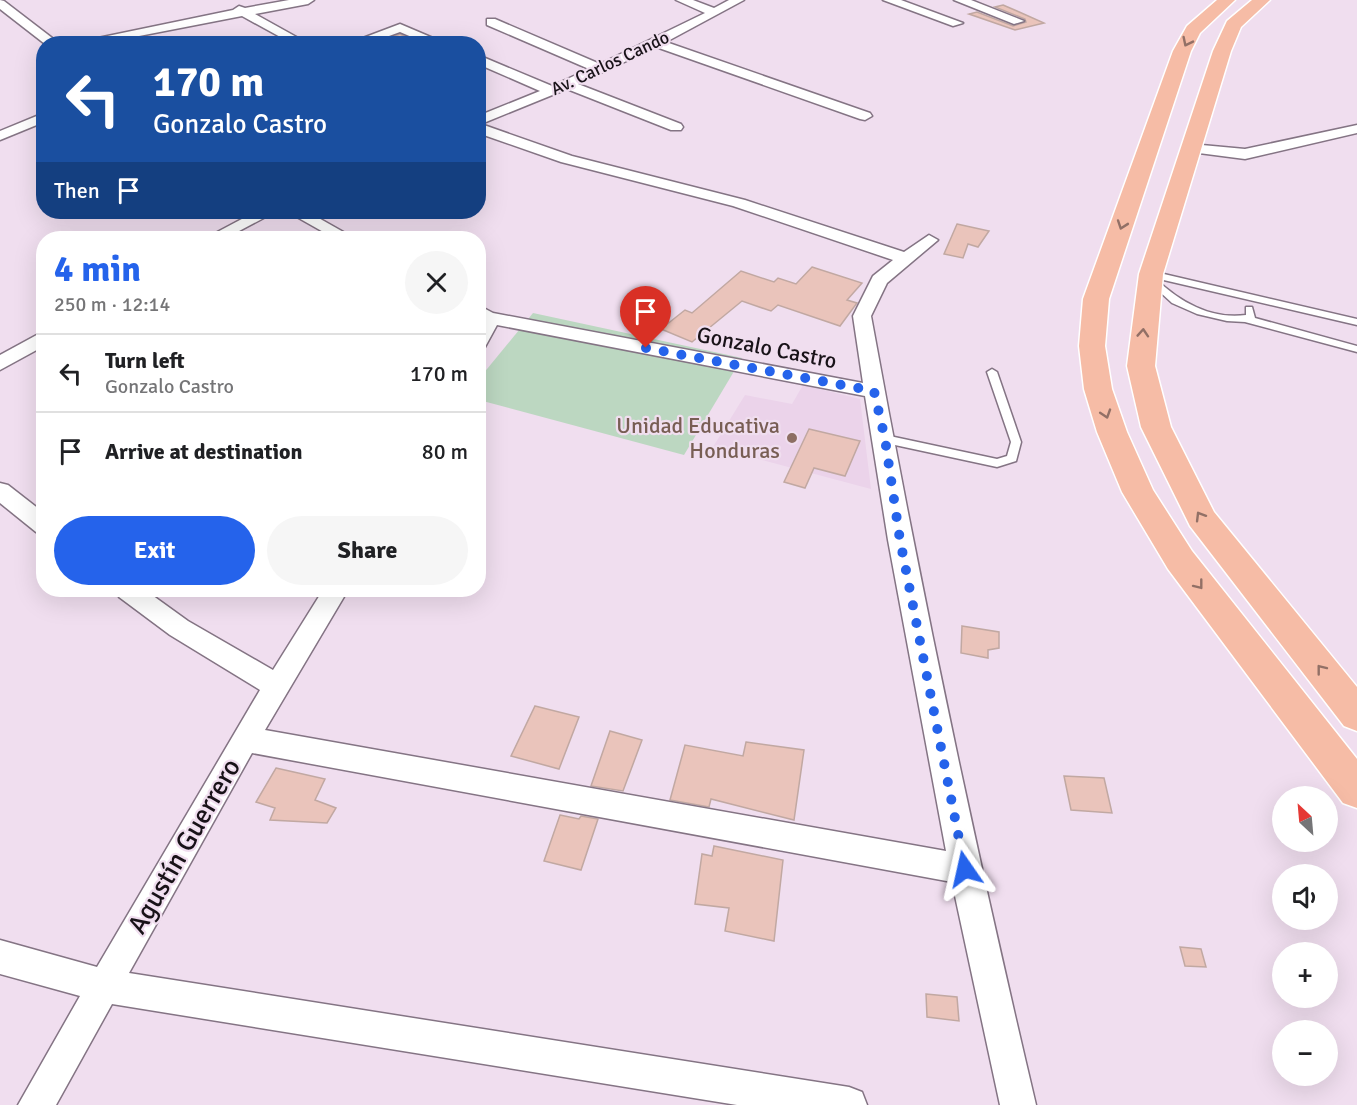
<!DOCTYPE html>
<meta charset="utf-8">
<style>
body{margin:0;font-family:Signika,sans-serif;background:#f6f6f6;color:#202124;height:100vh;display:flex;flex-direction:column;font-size:22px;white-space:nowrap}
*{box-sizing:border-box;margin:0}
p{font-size:20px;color:#757577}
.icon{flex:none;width:33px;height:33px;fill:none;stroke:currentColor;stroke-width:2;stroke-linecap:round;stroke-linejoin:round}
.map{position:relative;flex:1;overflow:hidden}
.drawer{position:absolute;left:36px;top:231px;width:450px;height:366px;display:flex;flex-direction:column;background:#fff;border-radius:24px;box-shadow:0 6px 24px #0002}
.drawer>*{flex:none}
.top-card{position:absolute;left:36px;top:36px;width:450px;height:183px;border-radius:24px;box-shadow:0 6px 24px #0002;background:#1a4fa0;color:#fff;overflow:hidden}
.needle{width:39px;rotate:334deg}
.buttons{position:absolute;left:1272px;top:786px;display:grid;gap:12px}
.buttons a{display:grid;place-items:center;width:66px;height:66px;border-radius:50%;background:#fff;box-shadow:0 6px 24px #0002;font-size:30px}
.pin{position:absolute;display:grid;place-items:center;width:51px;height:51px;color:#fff;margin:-62px -26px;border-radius:50% 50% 50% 0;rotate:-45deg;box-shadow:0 0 6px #0007}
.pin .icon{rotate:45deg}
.me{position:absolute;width:66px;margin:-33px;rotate:349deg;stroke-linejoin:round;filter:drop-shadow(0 0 4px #0008)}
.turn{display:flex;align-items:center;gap:21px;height:126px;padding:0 18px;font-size:27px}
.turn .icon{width:78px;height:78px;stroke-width:2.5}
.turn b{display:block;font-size:42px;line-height:51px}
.then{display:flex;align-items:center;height:57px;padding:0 18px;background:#0003;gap:12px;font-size:22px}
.round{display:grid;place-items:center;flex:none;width:63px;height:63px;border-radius:32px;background:#f6f6f6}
.head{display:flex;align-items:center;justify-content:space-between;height:102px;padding:0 18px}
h1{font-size:36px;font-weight:700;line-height:45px;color:#2563eb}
.button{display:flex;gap:12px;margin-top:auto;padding:12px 18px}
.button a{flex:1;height:69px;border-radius:36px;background:#2563eb;color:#fff;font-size:24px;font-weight:700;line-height:69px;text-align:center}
.button a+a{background:#f6f6f6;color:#202124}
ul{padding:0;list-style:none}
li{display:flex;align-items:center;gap:18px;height:78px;padding:0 18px;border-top:2px solid #e0e0e0}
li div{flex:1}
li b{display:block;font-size:22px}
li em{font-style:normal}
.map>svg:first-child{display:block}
</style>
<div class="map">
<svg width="1357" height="1105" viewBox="0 0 1357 1105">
<rect width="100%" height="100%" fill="#f0deef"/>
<!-- built -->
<path fill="#ebd3ea" d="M803,385L860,399L871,489L713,447L745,395L792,404Z"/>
<!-- green -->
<path fill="#bcd7c1" d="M533,313L742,358L684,455L479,400L478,380Z"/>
<!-- building -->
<g fill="#eac4bb" stroke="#c1a8a2" stroke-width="1.5">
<path d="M1003,5L1017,11L1044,23L1015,30L969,14L977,12L1013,26L1026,22L1025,19L995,7Z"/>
<path d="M400,34L421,44L381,41Z"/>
<path d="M957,224L989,231L978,247L968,244L963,258L944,254Z"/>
<path d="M812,267L862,283L847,300L857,303L840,326L778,305L771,311L742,301L692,342L661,329L685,310L692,313L741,271L774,282L778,278L796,284Z"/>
<path d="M809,429L860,441L845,476L814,468L805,488L784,482Z"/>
<path d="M962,626L999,632V648L988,650V658L961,653Z"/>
<path d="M535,706L579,717L559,769L511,756Z"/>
<path d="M610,731L642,740L623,791L591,786Z"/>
<path d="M746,742L804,750L794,820L711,799L709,807L670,800L685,745L743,756Z"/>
<path d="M276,768L325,779L315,800L336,808L327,823L270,820L275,808L256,802Z"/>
<path d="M1064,776L1104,778L1112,813L1071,810Z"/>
<path d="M560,815L579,819L581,816L598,819L581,870L544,861Z"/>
<path d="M714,846L783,860L774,941L725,931L729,908L695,904L702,854L712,856Z"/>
<path d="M1180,947L1201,949L1206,967L1185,966Z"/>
<path d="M926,994L957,997L959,1021L927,1017Z"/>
</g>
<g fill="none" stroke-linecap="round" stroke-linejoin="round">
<defs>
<g id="service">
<path d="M1151,271L1357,319V325L1155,278C1178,301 1211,320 1246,315V307H1252L1255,318L1357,346V352L1245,322L1227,321L1197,314L1172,303L1148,281L1147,279L1150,276L1147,274Z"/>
<path d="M992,369L997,372L1021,442L1016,461L997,467L881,442L880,439L881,436L885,435L997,459L1007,456L1011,442L987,372Z"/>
</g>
<g id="minor">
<path d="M0,0L4,1L60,44H45L0,9Z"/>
<path d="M289,0H314L308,4L255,14L309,44H293L242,16L98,44H69L233,10L239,6L245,8Z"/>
<path d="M676,0H693L714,8L729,0H744L666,42L870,113L872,116L865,120L860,119L656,47L578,84L681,124L683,127L681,130H671L567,89L481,124L572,156L745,200L904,252L929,235L938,240L887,283L871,316C919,581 974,843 1036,1105H1000L952,882L252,753L129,973L849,1087L862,1092L867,1105H737L112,1004L56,1105H18L80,996L0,974V940L97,967L260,690L170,635L119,597L116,590H145L188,621L273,670L323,590H348L265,730L946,851L888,540L865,396L497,325L485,347L478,349V305L493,313L863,383L853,316L873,276L893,260L733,206L561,162L478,133V116L540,91L478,64V55L552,86L589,69L487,25V19H495L600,64L705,13Z"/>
<path d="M883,0H901L963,23L953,26Z"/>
<path d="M954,0H971L1024,21L1014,24Z"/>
<path d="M400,24L447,44H428L400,32L367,44H347Z"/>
<path d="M44,113V122L0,140V131Z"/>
<path d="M1357,125V133L1245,159L1191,152L1184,148L1191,144L1245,149Z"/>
<path d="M255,212H275L226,238H206Z"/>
<path d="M288,212H308L354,238H334Z"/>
<path d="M44,331V346L0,370V355Z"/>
<path d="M0,483L8,485L44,513V534L36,532L0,503Z"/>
</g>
<g id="trunk">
<path d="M1217,0H1235L1200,33L1191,51L1109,299L1105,346L1112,389L1127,432L1153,490L1192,551L1357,759V808L1343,803L1168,569L1122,492L1097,432L1084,389L1079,346L1083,299L1173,51L1187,26Z"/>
<path d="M1252,0H1270L1241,27L1231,51L1163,274L1155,366L1171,427L1214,512L1357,687V731L1344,726L1190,526L1141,427L1127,366L1139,274L1213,51L1227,21Z"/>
</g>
</defs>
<!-- service casing -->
<use href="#service" stroke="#847484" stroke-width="3"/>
<!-- minor casing -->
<use href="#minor" stroke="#847484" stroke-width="3"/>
<!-- trunk casing -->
<use href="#trunk" stroke="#fff" stroke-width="3"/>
<!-- service -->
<use href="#service" fill="#fff" fill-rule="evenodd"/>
<!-- minor -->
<use href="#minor" fill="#fff" fill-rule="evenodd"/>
<!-- trunk -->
<use href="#trunk" fill="#f6bca6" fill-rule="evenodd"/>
</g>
<!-- one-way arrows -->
<defs><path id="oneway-chevron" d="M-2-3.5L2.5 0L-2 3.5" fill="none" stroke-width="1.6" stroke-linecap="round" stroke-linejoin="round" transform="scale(1.5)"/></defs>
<g stroke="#927066">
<use href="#oneway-chevron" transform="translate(1187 42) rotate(116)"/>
<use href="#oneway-chevron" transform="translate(1122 225) rotate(109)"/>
<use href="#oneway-chevron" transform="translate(1143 333) rotate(-86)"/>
<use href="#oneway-chevron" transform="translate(1106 414) rotate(72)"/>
<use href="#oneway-chevron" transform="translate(1200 516) rotate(-121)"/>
<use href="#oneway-chevron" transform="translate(1199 585) rotate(52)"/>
<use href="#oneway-chevron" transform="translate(1321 669) rotate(-128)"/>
</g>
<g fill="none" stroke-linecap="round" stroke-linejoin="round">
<!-- route -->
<path stroke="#2563eb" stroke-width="10" stroke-dasharray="0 18" d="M646,348L874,391L885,439L900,540L965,869"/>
</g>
<!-- markers -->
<circle fill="#8d6e63" stroke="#f0deef" stroke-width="2" cx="792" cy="438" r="6"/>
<g text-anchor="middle" stroke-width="4.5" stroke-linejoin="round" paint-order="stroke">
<!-- far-street labels -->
<g font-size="18" fill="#181218" stroke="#f0deef">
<text transform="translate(610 63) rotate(-25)" y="6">Av. Carlos Cando</text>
</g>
<!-- street labels -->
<g font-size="22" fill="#181218" stroke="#f0deef">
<text transform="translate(767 347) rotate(11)" y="8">Gonzalo Castro</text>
</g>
<!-- education labels -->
<g font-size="22" fill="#785e54" stroke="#f0deef" text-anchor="end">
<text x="780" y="433">Unidad Educativa<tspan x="780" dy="25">Honduras</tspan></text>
</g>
<!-- near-street labels -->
<g font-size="27" fill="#181218" stroke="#f0deef">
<text transform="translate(184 846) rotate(-60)" y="9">Agustín Guerrero</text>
</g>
</g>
</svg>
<div class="buttons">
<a><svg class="needle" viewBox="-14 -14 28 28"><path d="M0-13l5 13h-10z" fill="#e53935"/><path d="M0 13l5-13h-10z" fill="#757577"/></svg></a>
<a><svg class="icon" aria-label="sound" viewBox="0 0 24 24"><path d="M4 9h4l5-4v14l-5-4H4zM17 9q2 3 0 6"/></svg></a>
<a>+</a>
<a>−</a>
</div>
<div class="pin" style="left:646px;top:348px;background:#d93025"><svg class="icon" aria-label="arrive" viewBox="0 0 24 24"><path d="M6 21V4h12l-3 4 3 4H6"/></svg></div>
<svg class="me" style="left:965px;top:869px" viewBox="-20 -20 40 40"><path d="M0-17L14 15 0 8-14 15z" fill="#2563eb" stroke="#fff" stroke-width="4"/></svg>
<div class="top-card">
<div class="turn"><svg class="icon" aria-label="left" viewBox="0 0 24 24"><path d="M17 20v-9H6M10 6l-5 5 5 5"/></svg><div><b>170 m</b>Gonzalo Castro</div></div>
<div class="then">Then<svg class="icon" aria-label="arrive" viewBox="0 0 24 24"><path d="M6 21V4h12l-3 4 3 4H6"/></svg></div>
</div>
<section class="drawer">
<div class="head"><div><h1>4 min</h1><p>250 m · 12:14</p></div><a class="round"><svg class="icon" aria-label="close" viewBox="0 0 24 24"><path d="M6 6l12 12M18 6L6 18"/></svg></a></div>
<ul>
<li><svg class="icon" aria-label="left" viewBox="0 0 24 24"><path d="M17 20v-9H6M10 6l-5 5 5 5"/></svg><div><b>Turn left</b><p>Gonzalo Castro</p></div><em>170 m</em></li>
<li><svg class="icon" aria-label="arrive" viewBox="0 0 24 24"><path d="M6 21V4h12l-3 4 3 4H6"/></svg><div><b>Arrive at destination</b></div><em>80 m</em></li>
</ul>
<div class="button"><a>Exit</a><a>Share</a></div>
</section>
</div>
